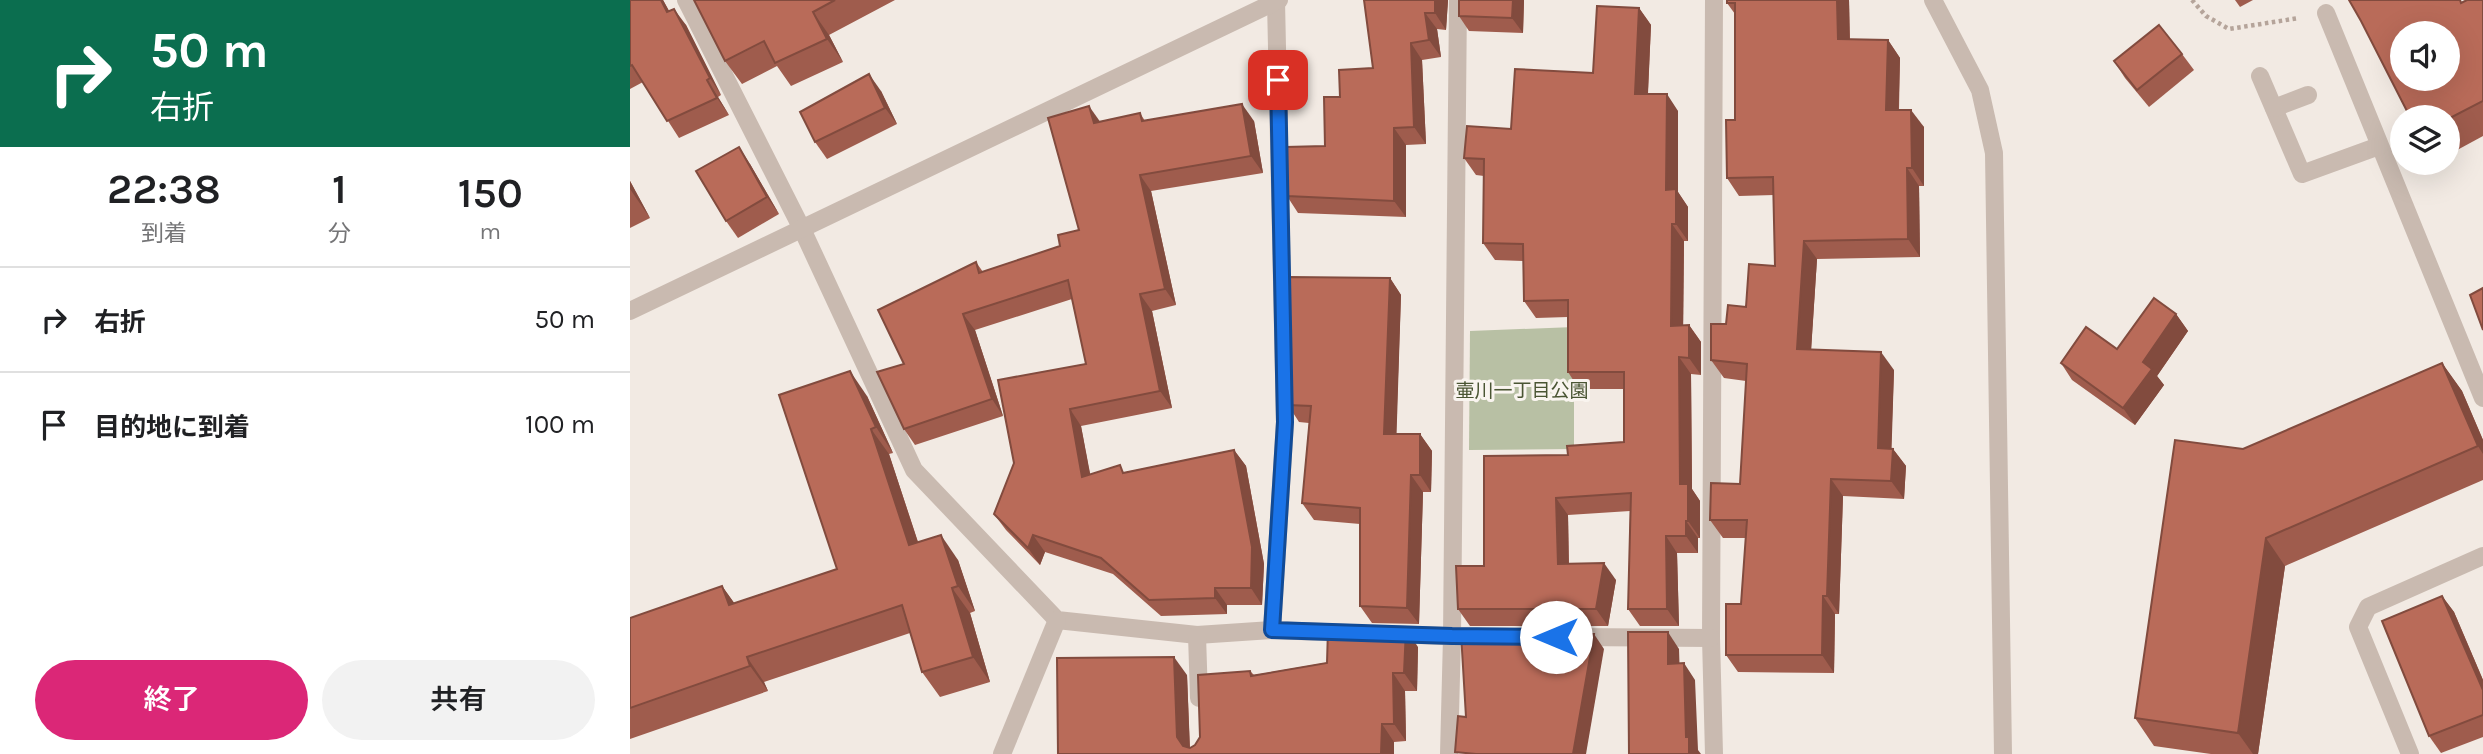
<!DOCTYPE html>
<html lang="ja">
<meta charset="utf-8">
<style>
body{margin:0;font-family:Karla,"Noto Sans JP",sans-serif;background:#f2f2f2;color:#202124;height:100vh;display:flex;flex-direction:column;font-size:26px;white-space:nowrap}
*{box-sizing:border-box;margin:0}
p{font-size:23px;color:#757577}
.icon{flex:none;width:38px;height:38px;fill:none;stroke:currentColor;stroke-width:2;stroke-linecap:round;stroke-linejoin:round}
.map{position:relative;flex:1;overflow:hidden}
.panel{display:flex;flex-direction:column;background:#fff;width:630px}
.panel>*{flex:none}
.banner{background:#0b6e4f;color:#fff;overflow:hidden}
.buttons{position:absolute;left:1760px;top:21px;display:grid;gap:14px}
.buttons a{display:grid;place-items:center;width:70px;height:70px;border-radius:50%;background:#fff;box-shadow:0 7px 28px #0002;font-size:35px}
.pin{position:absolute;display:grid;place-items:center;width:60px;height:60px;color:#fff;margin:-30px;border-radius:14px;box-shadow:0 4px 10px #0006}
.me{position:absolute;width:77px;margin:-38px;rotate:270deg;stroke-linejoin:round;filter:drop-shadow(0 0 5px #0008)}
.turn{display:flex;align-items:center;gap:24px;height:147px;padding:0 35px;font-size:32px}
.turn .icon{width:91px;height:91px;stroke-width:2.5}
.turn b{display:block;font-size:49px;line-height:60px}
.eta{display:flex;justify-content:space-evenly;align-items:center;height:119px;text-align:center}
.eta b{font-size:42px;font-weight:600;line-height:49px}
.primary-button{display:flex;gap:14px;margin-top:auto;padding:14px 35px}
.primary-button a{flex:1;height:80px;border-radius:42px;background:#db2777;color:#fff;font-size:28px;font-weight:600;line-height:80px;text-align:center}
.primary-button a+a{background:#f2f2f2;color:#202124}
ul{padding:0;list-style:none}
li{display:flex;align-items:center;gap:21px;height:105px;padding:0 35px;border-top:2px solid #e0e0e0}
li div{flex:1}
li b{display:block;font-size:26px}
li em{font-style:normal}
main{display:flex;flex:1;min-height:0}
.map>svg:first-child{display:block}
</style>
<main>
<section class="panel">
<div class="banner">
<div class="turn"><svg class="icon" aria-label="right" viewBox="0 0 24 24"><path d="M7 20v-9h11M14 6l5 5-5 5"/></svg><div><b>50 m</b>右折</div></div>
</div>
<div class="eta">
<div><b>22:38</b><p>到着</p></div>
<div><b>1</b><p>分</p></div>
<div><b>150</b><p>m</p></div>
</div>
<ul>
<li><svg class="icon" aria-label="right" viewBox="0 0 24 24"><path d="M7 20v-9h11M14 6l5 5-5 5"/></svg><div><b>右折</b></div><em>50 m</em></li>
<li><svg class="icon" aria-label="arrive" viewBox="0 0 24 24"><path d="M6 21V4h12l-3 4 3 4H6"/></svg><div><b>目的地に到着</b></div><em>100 m</em></li>
</ul>
<div class="primary-button"><a>終了</a><a>共有</a></div>
</section>
<div class="map">
<svg width="1853" height="754" viewBox="0 0 1853 754">
<rect width="100%" height="100%" fill="#f2eae3"/>
<!-- green -->
<path fill="#b8c0a4" d="M944,327V449L839,450L840,331Z"/>
<g fill="none" stroke-linecap="round" stroke-linejoin="round">
<!-- path -->
<path stroke="#b5a49a" stroke-width="4.5" stroke-dasharray="3.5 3.5" stroke-linecap="butt" d="M1562,0L1576,16L1599,29L1669,18"/>
<!-- minor -->
<g stroke="#c9bab0" stroke-width="18">
<path d="M56,0L172,229L284,470L427,620L567,635L642,630L720,633"/>
<path d="M1084,0L1081,638L1084,754"/>
<path d="M1696,13L1853,398"/>
<path d="M1630,76L1672,174L1749,146"/>
<path d="M1644,108L1678,95"/>
<path d="M642,630L655,422L646,1"/>
<path d="M755,634L853,637"/>
<path d="M567,635L569,698"/>
<path d="M944,637L1081,638"/>
<path d="M372,754L427,620"/>
<path d="M819,754L822,637L828,0"/>
<path d="M1780,754L1728,627L1738,607L1853,556"/>
</g>
<!-- tertiary -->
<g stroke="#c9bab0" stroke-width="18">
<path d="M1303,0L1350,90L1364,153L1373,754"/>
<path d="M0,311L649,0"/>
</g>
</g>
<!-- wall -->
<g fill="#9f5c4d">
<path d="M0,0H33L39,11L56,25L91,95L88,97L99,115L49,138L13,82L0,89Z"/>
<path d="M64,0H265L199,35L213,62L161,86L147,66L112,84L95,61Z"/>
<path d="M734,0H818L816,30L807,29L811,57L792,60L796,144L776,145V217L668,213L657,196L695,146L710,97L743,68Z"/>
<path d="M894,0L893,33L839,31L829,16Z"/>
<path d="M1097,0H1219L1220,39L1258,40L1270,58L1269,110L1294,127V186H1289L1290,257L1187,259L1181,350L1264,370L1261,449H1263L1276,466L1274,499L1213,496L1209,614H1205L1204,673L1108,672L1096,655L1111,604L1116,538H1093L1080,520L1110,484L1116,381L1094,378L1081,360L1096,324L1116,307L1145,266L1144,195L1109,196L1097,178L1105,120V14L1097,3Z"/>
<path d="M1605,0H1623L1610,7Z"/>
<path d="M1853,0V136L1818,155V117L1835,1Z"/>
<path d="M1009,8L1021,25L1018,94L1048,111V192L1058,207V241H1054L1053,325H1059L1071,342V375L1061,374L1062,489L1070,501V538H1068V553H1047L1049,626H1010L998,609L1000,511L938,515L939,564L986,580L978,626H840L828,609L854,566L938,455L994,442V389H949L938,372V317L906,318L894,301L893,261L865,260L853,243L854,176L846,175L834,158L881,129L963,73Z"/>
<path d="M1552,54L1564,70L1519,107L1495,78L1484,61Z"/>
<path d="M251,91L267,124L197,159L185,142Z"/>
<path d="M510,113L515,121H624L633,173L521,191L546,305L522,311L542,408L451,426L460,475L496,472L604,450L616,466L634,564L632,605H597V614L531,616L483,574L415,552L410,565L376,530L364,514L456,364L442,299L345,330L373,416L285,445L274,429V364L346,262L353,272L430,246L449,230L470,122Z"/>
<path d="M120,164L149,214L108,238L96,221Z"/>
<path d="M0,181L20,218L0,228Z"/>
<path d="M760,278L771,295L766,434H790L802,451L801,492H793L789,624L742,623L730,606V524L684,520L672,503L679,423L669,422L658,405L661,335L658,331Z"/>
<path d="M1546,314L1558,331L1527,376L1534,385L1505,425L1442,380L1431,363L1487,349Z"/>
<path d="M1812,363L1832,391L1853,440V480L1655,566L1628,754H1581L1524,746L1505,718L1613,449Z"/>
<path d="M237,396L263,453L259,454L288,542L328,560L345,611L340,613L360,682L310,697L292,672L280,633L134,682L138,691L0,739V618L92,586L104,603L207,569Z"/>
<path d="M1812,596L1824,612L1853,680V737L1811,753L1799,736Z"/>
<path d="M788,647L787,691H775L776,741L764,742V754H428L557,675L560,748L565,745L620,671L624,675Z"/>
</g>
<!-- shaded-wall -->
<g fill="#824b3e">
<path d="M31,0H33L49,29L37,12Z"/>
<path d="M805,0H818L816,30L805,13Z"/>
<path d="M883,0H894L893,33L882,18Z"/>
<path d="M1207,0H1219L1220,57L1208,39Z"/>
<path d="M1009,8L1021,25L1017,111L1005,94Z"/>
<path d="M44,9L56,25L91,95L80,78Z"/>
<path d="M183,12L199,35L213,62L197,39Z"/>
<path d="M795,13L807,29L811,57L799,40Z"/>
<path d="M1258,40L1270,58L1268,128L1256,110Z"/>
<path d="M781,43L792,60L796,144L784,127Z"/>
<path d="M239,74L251,91L267,124L255,108Z"/>
<path d="M77,80L88,97L99,115L87,98Z"/>
<path d="M1037,94L1048,111V192L1058,207V241L1046,224L1036,190Z"/>
<path d="M612,104L624,121L633,173L621,156Z"/>
<path d="M459,106L471,123H464Z"/>
<path d="M1281,110L1294,127V186L1282,168Z"/>
<path d="M764,128L776,145V217L764,201Z"/>
<path d="M109,147L120,164L149,214L137,197Z"/>
<path d="M1277,168L1289,186L1290,257L1278,239Z"/>
<path d="M510,175L521,191L546,305L535,289Z"/>
<path d="M0,181L20,218L0,189Z"/>
<path d="M1042,224L1054,241L1053,343L1041,326Z"/>
<path d="M1174,241L1187,259L1180,367L1167,349Z"/>
<path d="M760,278L771,295L766,451L754,434Z"/>
<path d="M510,294L522,311L542,408L530,391Z"/>
<path d="M333,314L345,330L373,416L362,399Z"/>
<path d="M1546,314L1558,331L1527,376L1534,385L1505,425L1493,408L1513,362Z"/>
<path d="M1059,325L1071,342V375L1059,358Z"/>
<path d="M1251,352L1264,370L1261,466L1248,448Z"/>
<path d="M1049,357L1061,374L1062,489L1070,501V538L1058,521L1050,484Z"/>
<path d="M1812,363L1832,391L1853,440V454L1848,446Z"/>
<path d="M220,371L237,396L263,453L246,427Z"/>
<path d="M440,409L451,426L464,494L452,477Z"/>
<path d="M241,429L259,454L297,570L279,545Z"/>
<path d="M790,434L802,451L801,492L790,475Z"/>
<path d="M1263,449L1276,466L1274,499L1261,481Z"/>
<path d="M604,450L616,466L634,564L632,605L621,588Z"/>
<path d="M781,475L793,492L789,624L777,608Z"/>
<path d="M1201,479L1213,496L1209,614L1197,596Z"/>
<path d="M926,498L938,515L939,581L928,564Z"/>
<path d="M1056,521L1068,538V553L1056,536Z"/>
<path d="M311,535L328,560L345,611L328,586Z"/>
<path d="M403,535L415,552L410,565L398,548Z"/>
<path d="M1036,536L1047,553L1049,626L1037,609Z"/>
<path d="M1636,538L1655,566L1628,754H1623L1608,733Z"/>
<path d="M974,563L986,580L978,626L966,609Z"/>
<path d="M92,586L110,611L99,605Z"/>
<path d="M322,588L340,613L360,682L343,657Z"/>
<path d="M585,588L597,605V614L585,598Z"/>
<path d="M1193,596L1205,614L1204,673L1192,655Z"/>
<path d="M1812,596L1824,612L1853,680V690Z"/>
<path d="M776,629L788,647L787,691L774,673Z"/>
<path d="M1038,632L1049,649L1050,681L1038,664Z"/>
<path d="M964,634L974,649L956,754H943Z"/>
<path d="M117,657L134,682L138,691L120,666Z"/>
<path d="M544,657L557,675L560,754H558L547,737Z"/>
<path d="M1054,663L1065,680L1068,750L1071,754H1059L1056,737Z"/>
<path d="M763,673L775,691L776,741L764,724Z"/>
<path d="M752,724L764,742V754H751Z"/>
</g>
<!-- building -->
<g fill="#b96b59" stroke="#824b3e" stroke-width="2" fill-rule="evenodd">
<path d="M0,0H31L37,12L44,9L80,78L77,80L87,98L37,121L2,65L0,66Z"/>
<path d="M64,0H205L183,12L197,39L145,63L134,41L95,61Z"/>
<path d="M734,0H805V13H795L799,40L781,43L784,127L764,128V201L657,196L656,147L695,146L694,97H710L709,70L743,68Z"/>
<path d="M829,0H883L882,18L829,16Z"/>
<path d="M1097,0H1207L1208,39L1258,40L1256,110H1281L1282,168H1277L1278,239L1174,241L1167,349L1251,352L1248,448L1263,449L1261,481L1201,479L1197,596H1193L1192,655H1096V604H1111L1117,520H1080L1081,483L1110,484L1117,364L1081,360V324H1096L1098,305L1116,307L1119,264L1145,266L1143,177L1097,178L1096,120H1105V3H1097Z"/>
<path d="M1719,0H1830L1831,3L1837,0H1853V101L1818,119V117H1780L1731,21ZM1773,33H1818V79H1773Z"/>
<path d="M967,6L1009,8L1005,94H1037L1036,190L1046,189V224H1042L1041,326L1059,325V358L1049,357L1050,484H1058V521H1056V536H1036L1037,609H998L1001,493L926,498L928,564L974,563L966,609H828L826,566H854V456L938,455L937,446L994,442V372H938V300L894,301L893,244L853,243L854,159L834,158L837,126L881,129L885,69L963,73Z"/>
<path d="M1529,25L1552,54L1507,90L1484,61Z"/>
<path d="M239,74L255,108L185,142L170,112Z"/>
<path d="M612,104L621,156L510,175L535,289L510,294L530,391L440,409L452,477L490,465L493,473L604,450L622,547L621,588H585V598L519,600L471,558L403,535L398,548L364,514L384,463L368,380L456,364L438,280L333,314L362,399L274,429L247,372L274,364L248,310L346,262L349,273L430,246L428,235L449,230L418,118L459,106L464,123L510,113L512,121Z"/>
<path d="M109,147L137,197L96,221L66,171Z"/>
<path d="M659,277L760,278L754,434H790V475H781L777,608L730,606V508L672,503L681,406L658,405L661,331H658Z"/>
<path d="M1853,288V330L1840,295Z"/>
<path d="M1524,298L1546,314L1513,362L1522,369L1493,408L1431,363L1456,327L1487,349Z"/>
<path d="M1812,363L1848,446L1636,538L1608,733L1505,718L1545,440L1613,449Z"/>
<path d="M220,371L246,427L241,429L279,545L311,535L328,586L322,588L343,657L292,672L272,605L117,657L120,666L0,708V618L92,586L99,605L207,569L149,395Z"/>
<path d="M1812,596L1853,690V715L1799,736L1752,621Z"/>
<path d="M698,629H776L774,673H763L764,724H752L751,754H428L427,658L544,657L547,737L553,746L560,748L565,745L570,737L568,675L620,671L621,676L697,663Z"/>
<path d="M998,632H1038V664L1054,663L1056,737H1059V754H999Z"/>
<path d="M831,633L964,634L943,754H846L825,752L828,716L836,717Z"/>
</g>
<g fill="none" stroke-linecap="round" stroke-linejoin="round">
<defs>
<path id="route" d="M648,80L655,422L642,630L822,636L926,637"/>
</defs>
<!-- route casing -->
<use href="#route" stroke="#114b97" stroke-width="18"/>
<!-- route -->
<use href="#route" stroke="#1a73e8" stroke-width="12"/>
</g>
<g text-anchor="middle" stroke-width="6" stroke-linejoin="round" paint-order="stroke">
<!-- park labels -->
<g font-size="19" fill="#4a5533" stroke="#f9f4ef">
<text x="892" y="397">壷川一丁目公園</text>
</g>
</g>
</svg>
<div class="buttons">
<a><svg class="icon" aria-label="sound" viewBox="0 0 24 24"><path d="M4 9h4l5-4v14l-5-4H4zM17 9q2 3 0 6"/></svg></a>
<a><svg class="icon" aria-label="layers" viewBox="0 0 24 24"><path d="M12 4l9 5-9 5-9-5zM3 14l9 5 9-5"/></svg></a>
</div>
<div class="pin" style="left:648px;top:80px;background:#d93025"><svg class="icon" aria-label="arrive" viewBox="0 0 24 24"><path d="M6 21V4h12l-3 4 3 4H6"/></svg></div>
<svg class="me" style="left:926px;top:637px" viewBox="-20 -20 40 40"><circle r="19" fill="#fff"/><path d="M0-13L10 11 0 6-10 11z" fill="#1a73e8"/></svg>
</div>
</main>
